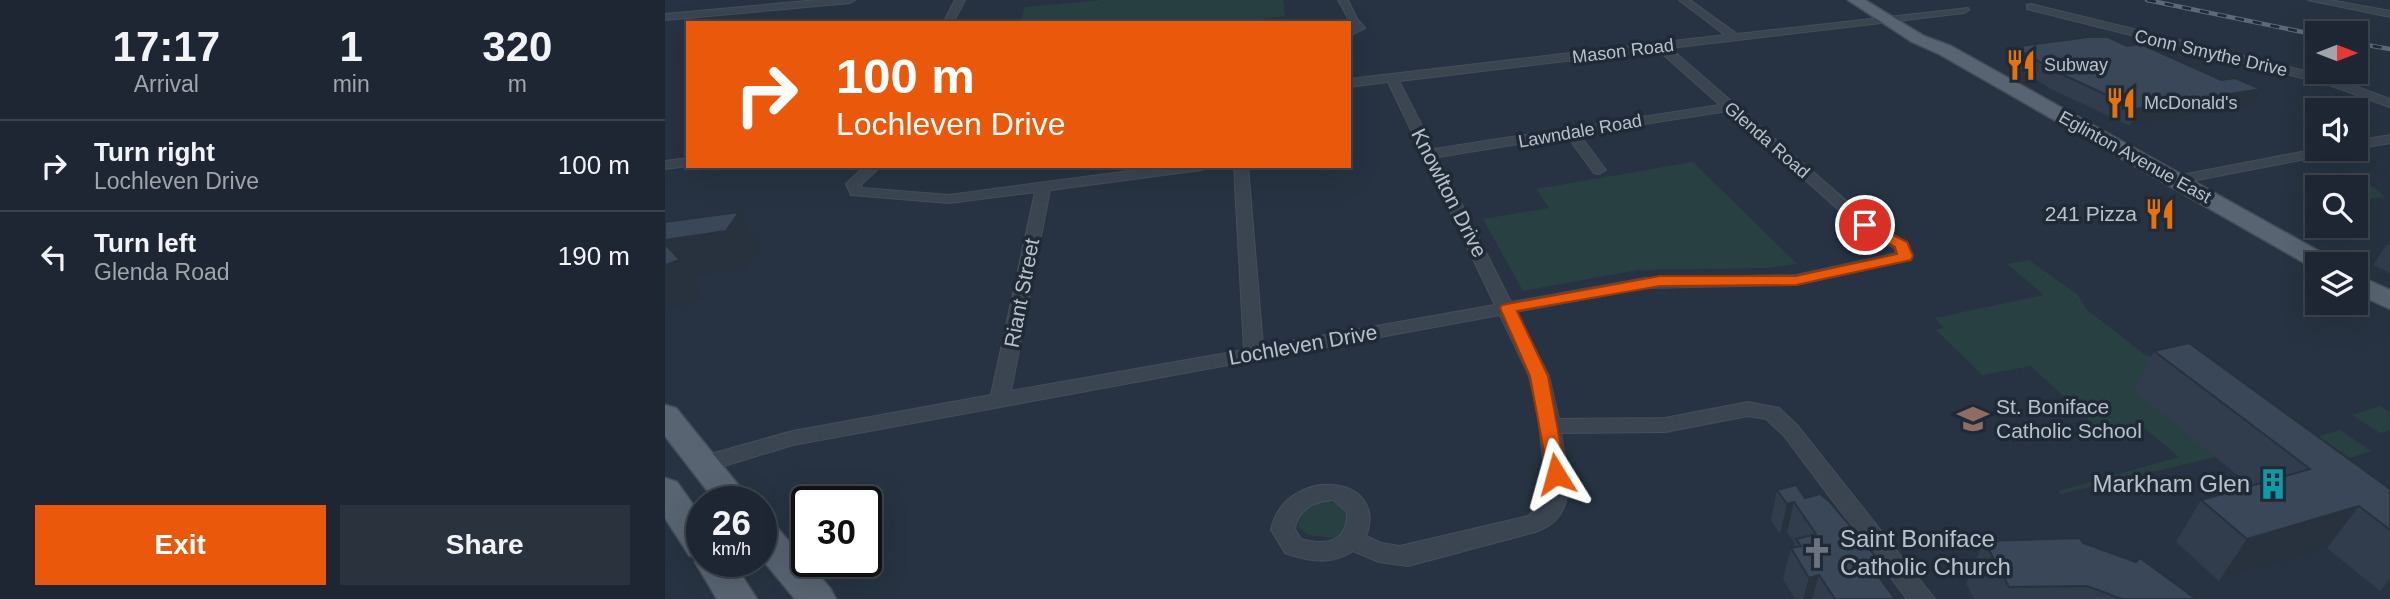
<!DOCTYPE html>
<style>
body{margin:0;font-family:Arial,sans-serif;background:#2a323e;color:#f1f3f6;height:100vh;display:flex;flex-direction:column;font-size:26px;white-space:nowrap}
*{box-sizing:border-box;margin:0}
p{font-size:23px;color:#a0a5ac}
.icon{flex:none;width:38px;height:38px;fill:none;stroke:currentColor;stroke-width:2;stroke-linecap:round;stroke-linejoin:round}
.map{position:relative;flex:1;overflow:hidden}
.side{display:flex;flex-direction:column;background:#1d2632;width:665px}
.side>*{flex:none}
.guide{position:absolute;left:21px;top:21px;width:665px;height:147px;border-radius:0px;box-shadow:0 7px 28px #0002,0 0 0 2px #3b434d;background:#ea580c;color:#fff;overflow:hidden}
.needle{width:46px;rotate:90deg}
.tools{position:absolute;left:1640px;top:21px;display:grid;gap:14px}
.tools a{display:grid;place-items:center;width:63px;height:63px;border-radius:0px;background:#1d2632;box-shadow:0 7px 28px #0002,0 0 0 2px #3b434d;font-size:35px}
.speed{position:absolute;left:21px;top:486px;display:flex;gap:14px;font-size:35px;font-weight:700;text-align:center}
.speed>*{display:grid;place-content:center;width:91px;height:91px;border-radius:50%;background:#1d2632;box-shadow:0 7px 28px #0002,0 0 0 2px #3b434d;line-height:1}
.speed small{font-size:18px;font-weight:400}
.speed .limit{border:4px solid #111;border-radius:10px;background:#fff;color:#111}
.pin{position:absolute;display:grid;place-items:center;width:60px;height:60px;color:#fff;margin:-30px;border:4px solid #fff;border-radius:50%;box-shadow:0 2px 7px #0007}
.me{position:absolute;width:77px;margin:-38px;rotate:352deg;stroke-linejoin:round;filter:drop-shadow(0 0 5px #0008)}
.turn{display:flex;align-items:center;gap:24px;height:147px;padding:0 35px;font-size:32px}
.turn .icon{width:91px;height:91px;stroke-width:2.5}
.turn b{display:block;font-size:49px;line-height:60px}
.eta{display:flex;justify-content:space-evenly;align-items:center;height:119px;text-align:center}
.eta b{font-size:42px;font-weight:700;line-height:49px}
.button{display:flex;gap:14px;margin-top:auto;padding:14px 35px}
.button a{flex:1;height:80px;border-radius:0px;background:#ea580c;color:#fff;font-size:28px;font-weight:700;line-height:80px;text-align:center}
.button a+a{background:#2a323e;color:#f1f3f6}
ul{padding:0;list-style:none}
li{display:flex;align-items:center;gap:21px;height:91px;padding:0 35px;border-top:2px solid #3b434d}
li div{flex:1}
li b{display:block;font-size:26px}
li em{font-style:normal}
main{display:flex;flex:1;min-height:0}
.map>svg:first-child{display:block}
</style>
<main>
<section class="side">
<div class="eta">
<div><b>17:17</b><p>Arrival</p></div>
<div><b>1</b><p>min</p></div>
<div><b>320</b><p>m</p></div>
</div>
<ul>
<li><svg class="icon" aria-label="right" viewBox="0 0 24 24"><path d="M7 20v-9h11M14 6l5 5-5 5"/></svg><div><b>Turn right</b><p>Lochleven Drive</p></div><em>100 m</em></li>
<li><svg class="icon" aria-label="left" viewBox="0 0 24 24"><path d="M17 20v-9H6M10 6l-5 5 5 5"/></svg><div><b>Turn left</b><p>Glenda Road</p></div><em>190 m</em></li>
</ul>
<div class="button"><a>Exit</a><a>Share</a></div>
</section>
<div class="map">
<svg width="1725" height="599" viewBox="0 0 1725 599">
<rect width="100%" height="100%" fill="#273342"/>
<!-- green -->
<g fill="#294043">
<path d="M438,0H618L620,16L564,23H355L360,7Z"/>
<path d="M1028,162L1132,264L1102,268L973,270L858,291L818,219L884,208L871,189Z"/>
<path d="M1673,181C1690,180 1708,182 1719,197L1695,200L1691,198L1690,187L1665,185Z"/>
<path d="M1364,260L1413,295L1421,309L1479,354L1500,363L1550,457L1395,494L1394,491L1514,457L1476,425L1439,434L1366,366L1317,375L1271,330L1279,328L1270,318L1379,295L1342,264Z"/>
<path d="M1715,406L1725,412V430L1715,433L1687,415Z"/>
<path d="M1675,430L1706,451L1682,459L1651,437Z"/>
<path d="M663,500L680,509L685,532L676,539L643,535L633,527L634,515L645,504Z"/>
</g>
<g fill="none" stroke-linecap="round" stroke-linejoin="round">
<defs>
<g id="street">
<path d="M152,0H190L185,3L0,20V14Z"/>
<path d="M290,0H300L288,23H278Z"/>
<path d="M673,0H683L692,19L700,28L684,36V29L688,27Z"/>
<path d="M1014,0H1025L1072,34L1303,8L1304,10L1299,13L1005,48L1206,222L1242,242L1248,256L1240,261L1131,285L980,288L851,312L884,376L894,419L1000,418L1083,402L1114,408L1133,426L1270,599H1242L1119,436L1101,419L1083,416L1000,432L896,433C901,469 917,517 870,532L743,566L714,562L688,551C666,566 643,561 620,553L606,530C619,465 725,473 701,536L716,543L735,546L863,516L879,502L882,495L873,416L864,376L835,315L128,445L39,472L31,470L28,464L31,458L128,431L326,395L370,192L284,203L186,195L181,184L200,166H216L196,185L197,188L284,195L502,166H544L537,170L385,190L346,391L579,350L569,166H583L598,346L830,305L723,82L684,87V79L1060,35ZM993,50L1055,105L769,149L734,81ZM1063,111L1194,228L1229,248L1231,253L1131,275L980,278L846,302L773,157L902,136L929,173L934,174L941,170L914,134ZM668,500L682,512C683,542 662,546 636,539L630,529C633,508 649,502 668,500Z"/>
<path d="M1643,0H1665L1725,11V17Z"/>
<path d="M1366,4L1669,78L1725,99V107L1661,84L1362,9V5Z"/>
<path d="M1725,135V143L1690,149H1689L1690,141Z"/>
<path d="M1652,149H1679L1672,153L1511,184L1504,180L1511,176Z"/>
<path d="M23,158V166L0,169V161Z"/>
</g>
<g id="primary">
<path d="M1183,0H1200L1259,36L1286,46L1668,259L1671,264H1652L1650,269L1274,54L1247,42Z"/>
<path d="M1690,274L1725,290V309L1690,293Z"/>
<path d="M0,405L11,408L87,502H51L0,436Z"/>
<path d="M0,478L12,482L37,517V562H68L92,599H52L30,562L32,558L24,555L0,518Z"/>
<path d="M96,519L108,523L165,588L171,599H130L96,558Z"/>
</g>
</defs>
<!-- street casing -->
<use href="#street" stroke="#454e5b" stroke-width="2"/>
<!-- primary casing -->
<use href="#primary" stroke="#454e5b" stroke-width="3"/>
<!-- street -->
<use href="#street" fill="#3b4552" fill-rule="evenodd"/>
<!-- primary -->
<use href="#primary" fill="#596472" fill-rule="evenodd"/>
<defs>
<g id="rail">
<path d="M1482,0L1652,35"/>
<path d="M1690,43L1725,49"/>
</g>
</defs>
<!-- rail casing -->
<use href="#rail" stroke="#5d6979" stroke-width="4.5"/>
<!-- rail -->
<use href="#rail" stroke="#202a37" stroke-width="2.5" stroke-dasharray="9" stroke-linecap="butt"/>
</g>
<!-- wall -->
<g fill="#313d4c">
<path d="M1462,46L1556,80L1596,89L1588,106L1465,126L1386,89L1344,63L1349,47Z"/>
<path d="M1725,244V273L1708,265L1721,245Z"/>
<path d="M1489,351L1725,489V588L1715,591L1662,548L1554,581L1511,542L1536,500L1586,486L1469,391Z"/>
<path d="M1112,490L1140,498L1213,559L1209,571L1230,599H1130L1118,579L1126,548L1129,547L1130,544L1122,532L1115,534L1106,520Z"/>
<path d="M1319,541L1418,543L1531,599H1309L1301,583Z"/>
</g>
<!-- shaded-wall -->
<g fill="#28323e">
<path d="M1596,89L1588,106L1465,126L1472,109Z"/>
<path d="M74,212L95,248L82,268L25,277L38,298L9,309L0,310V240Z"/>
<path d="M1129,502L1122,532L1115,534L1122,504Z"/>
<path d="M1694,506L1662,548L1554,581L1582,539Z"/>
<path d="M1213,559L1203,590V562Z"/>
<path d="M1154,575L1147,599H1138L1144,578Z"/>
<path d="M1725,579V588L1715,591Z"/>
</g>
<!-- building -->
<g fill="#394758" stroke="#28323e" stroke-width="2">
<path d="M1423,37H1443L1462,46L1476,44L1556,80L1570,78L1596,89L1472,109L1392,72L1349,47Z"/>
<path d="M74,212L61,231L0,240V222Z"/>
<path d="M0,244L15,260L0,265Z"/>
<path d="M1524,343L1725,489V530L1694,506L1582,539L1536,500L1645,469L1489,351Z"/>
<path d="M1131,485L1140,498L1155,494L1165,502L1213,559L1203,562L1230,599H1170L1154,575L1144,578L1126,548L1136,546L1131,539L1151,534L1129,502L1122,504L1112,490Z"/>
<path d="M1415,538L1418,543L1471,562L1475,558L1531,599H1457L1422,586L1344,587L1319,541Z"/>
</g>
<!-- route -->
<path fill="#ea580c" stroke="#983908" stroke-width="2" d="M1200,221L1242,242L1248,256L1246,260L1131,285L995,286L852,311L883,376L901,474L898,479H884L865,376L835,308L837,305L995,276H1131L1232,254L1230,247L1195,228V222Z"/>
<!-- icons -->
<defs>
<symbol id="restaurant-bare" viewBox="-9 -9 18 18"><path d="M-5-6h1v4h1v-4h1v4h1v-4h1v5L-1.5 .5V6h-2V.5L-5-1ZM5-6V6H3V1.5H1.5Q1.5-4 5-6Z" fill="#e8710a" stroke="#202a37" stroke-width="2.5" paint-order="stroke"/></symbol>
<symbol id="school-bare" viewBox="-9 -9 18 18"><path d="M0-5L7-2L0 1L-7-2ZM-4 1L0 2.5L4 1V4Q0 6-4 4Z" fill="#8d6e63" stroke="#202a37" stroke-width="2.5" paint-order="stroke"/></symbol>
<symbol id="building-bare" viewBox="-9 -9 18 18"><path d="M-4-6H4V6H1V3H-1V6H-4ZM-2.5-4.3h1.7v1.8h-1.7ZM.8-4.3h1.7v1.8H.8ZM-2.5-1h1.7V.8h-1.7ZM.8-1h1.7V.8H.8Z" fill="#0f9aa8" stroke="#202a37" stroke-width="2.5" paint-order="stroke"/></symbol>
<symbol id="church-bare" viewBox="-9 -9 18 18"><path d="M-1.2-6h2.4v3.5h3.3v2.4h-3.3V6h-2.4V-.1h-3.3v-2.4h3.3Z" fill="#6b7280" stroke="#202a37" stroke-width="2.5" paint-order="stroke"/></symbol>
</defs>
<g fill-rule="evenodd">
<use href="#restaurant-bare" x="1334" y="43" width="44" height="44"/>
<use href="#restaurant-bare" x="1434" y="81" width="44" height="44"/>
<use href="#restaurant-bare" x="1473" y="192" width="44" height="44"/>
<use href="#school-bare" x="1286" y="397" width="44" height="44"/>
<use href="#building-bare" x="1586" y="462" width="44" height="44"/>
<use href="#church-bare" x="1130" y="531" width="44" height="44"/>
</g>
<g text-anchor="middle" stroke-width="7" stroke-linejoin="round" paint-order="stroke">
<!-- far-street labels -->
<g font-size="18" fill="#b8c0cc" stroke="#202a37">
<text transform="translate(958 51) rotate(-7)" y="6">Mason Road</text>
<text transform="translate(1546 53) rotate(13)" y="6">Conn Smythe Drive</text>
<text transform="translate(915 131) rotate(-10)" y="6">Lawndale Road</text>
<text transform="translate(1102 140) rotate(41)" y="6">Glenda Road</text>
<text transform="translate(1470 157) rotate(29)" y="6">Eglinton Avenue East</text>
</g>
<!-- far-poi labels -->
<g font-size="18" fill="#b8c0cc" stroke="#202a37" text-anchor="start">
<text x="1379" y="71">Subway</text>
<text x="1479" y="109">McDonald's</text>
</g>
<!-- street labels -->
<g font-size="21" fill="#b8c0cc" stroke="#202a37">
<text transform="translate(784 193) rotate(63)" y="7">Knowlton Drive</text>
<text transform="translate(357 293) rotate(-79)" y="7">Riant Street</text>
<text transform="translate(638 345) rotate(-10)" y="7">Lochleven Drive</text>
</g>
<!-- poi labels -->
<g font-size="21" fill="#b8c0cc" stroke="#202a37" text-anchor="end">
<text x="1472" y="221">241 Pizza</text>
<text x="1331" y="414" text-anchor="start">St. Boniface<tspan x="1331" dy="24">Catholic School</tspan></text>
</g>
<!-- near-poi labels -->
<g font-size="24" fill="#b8c0cc" stroke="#202a37" text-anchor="end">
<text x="1585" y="492">Markham Glen</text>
<text x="1175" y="547" text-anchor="start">Saint Boniface<tspan x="1175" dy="28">Catholic Church</tspan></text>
</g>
</g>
</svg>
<div class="tools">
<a><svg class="needle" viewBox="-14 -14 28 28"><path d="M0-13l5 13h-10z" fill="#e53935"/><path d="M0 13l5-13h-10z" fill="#a0a5ac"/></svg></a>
<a><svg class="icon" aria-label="sound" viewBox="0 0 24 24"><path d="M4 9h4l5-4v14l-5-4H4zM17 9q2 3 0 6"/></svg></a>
<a><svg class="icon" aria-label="search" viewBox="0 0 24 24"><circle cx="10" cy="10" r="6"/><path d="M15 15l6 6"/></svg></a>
<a><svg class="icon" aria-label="layers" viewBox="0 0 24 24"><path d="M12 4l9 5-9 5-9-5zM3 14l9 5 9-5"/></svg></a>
</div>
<div class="speed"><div>26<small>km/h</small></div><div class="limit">30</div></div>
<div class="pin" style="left:1200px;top:225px;background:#d93025"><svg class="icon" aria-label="arrive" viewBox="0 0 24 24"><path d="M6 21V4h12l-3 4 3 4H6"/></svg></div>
<svg class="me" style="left:891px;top:474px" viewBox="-20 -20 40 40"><path d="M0-17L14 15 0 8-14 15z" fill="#ea580c" stroke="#fff" stroke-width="4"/></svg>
<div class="guide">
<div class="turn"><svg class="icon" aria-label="right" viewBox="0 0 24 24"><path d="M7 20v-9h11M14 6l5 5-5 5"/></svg><div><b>100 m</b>Lochleven Drive</div></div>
</div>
</div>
</main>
